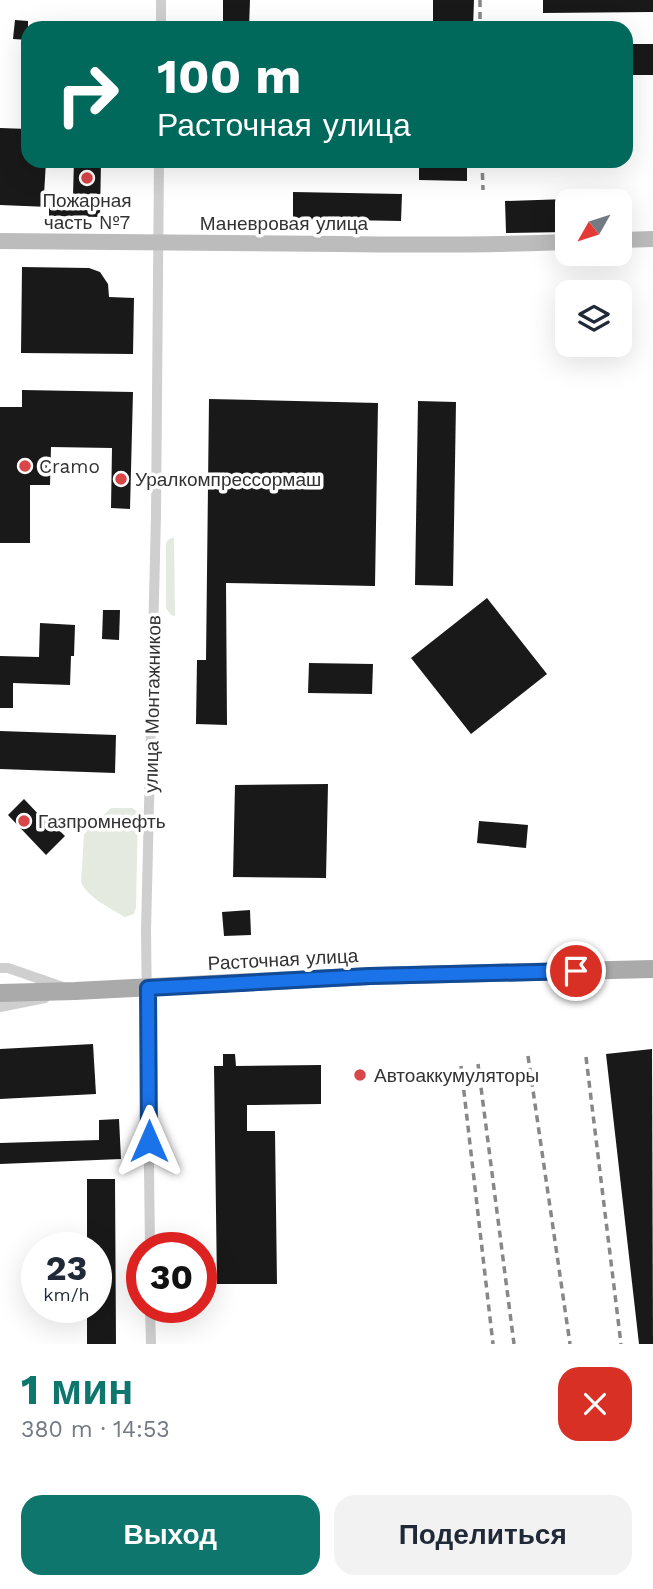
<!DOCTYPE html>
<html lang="ru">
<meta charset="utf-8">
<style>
body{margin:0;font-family:"Work Sans",sans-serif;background:#f2f2f3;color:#1f2937;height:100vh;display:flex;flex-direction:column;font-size:26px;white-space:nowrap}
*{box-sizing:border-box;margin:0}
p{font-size:23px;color:#747a83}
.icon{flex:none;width:38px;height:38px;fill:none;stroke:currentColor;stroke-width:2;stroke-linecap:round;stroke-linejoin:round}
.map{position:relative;height:1344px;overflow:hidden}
.sheet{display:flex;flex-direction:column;background:#fff;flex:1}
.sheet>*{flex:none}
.top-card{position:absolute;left:21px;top:21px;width:612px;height:147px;border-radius:21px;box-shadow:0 7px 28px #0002;background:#00695c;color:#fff;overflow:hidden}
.needle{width:46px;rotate:231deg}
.controls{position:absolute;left:555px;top:189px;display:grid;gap:14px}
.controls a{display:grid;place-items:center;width:77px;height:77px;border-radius:14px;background:#fff;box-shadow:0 7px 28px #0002;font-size:35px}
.speed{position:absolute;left:21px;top:1232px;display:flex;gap:14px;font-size:35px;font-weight:700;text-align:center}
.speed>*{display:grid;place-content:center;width:91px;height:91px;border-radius:50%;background:#fff;box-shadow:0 7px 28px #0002;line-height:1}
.speed small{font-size:18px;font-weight:400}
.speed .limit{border:10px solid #d22;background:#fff;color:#111}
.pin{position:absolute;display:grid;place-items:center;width:60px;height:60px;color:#fff;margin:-30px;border:4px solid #fff;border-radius:50%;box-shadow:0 2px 7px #0007}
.me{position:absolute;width:77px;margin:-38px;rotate:0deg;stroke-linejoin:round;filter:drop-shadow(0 0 5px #0008)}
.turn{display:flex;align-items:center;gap:24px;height:147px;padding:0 21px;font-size:32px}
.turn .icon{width:91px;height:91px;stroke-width:2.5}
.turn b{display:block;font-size:49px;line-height:60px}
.round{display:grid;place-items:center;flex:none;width:74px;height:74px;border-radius:21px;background:#f2f2f3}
.overview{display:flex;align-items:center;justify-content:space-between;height:119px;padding:0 21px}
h1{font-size:42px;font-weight:700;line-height:52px;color:#0f766e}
.button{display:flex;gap:14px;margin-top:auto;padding:14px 21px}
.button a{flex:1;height:80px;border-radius:21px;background:#0f766e;color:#fff;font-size:28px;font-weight:700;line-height:80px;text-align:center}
.button a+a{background:#f2f2f3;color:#1f2937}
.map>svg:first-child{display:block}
</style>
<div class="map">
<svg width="653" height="1344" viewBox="0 0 653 1344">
<rect width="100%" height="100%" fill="#fff"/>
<!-- green -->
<g fill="#e4eadf">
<path d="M171,538H174L175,616L171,615L166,608V545L167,541Z"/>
<path d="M111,808H132L138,812L136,907L134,914L125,917C111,909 87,897 81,882L84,834Z"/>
</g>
<!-- building -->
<g fill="#191919">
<path d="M223,0H250L249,28H223Z"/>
<path d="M433,0H474L473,28H433Z"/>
<path d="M543,0H653V12L543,13Z"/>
<path d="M15,20L28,21V40L13,39Z"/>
<rect x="626" y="44" width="27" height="31"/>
<path d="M0,128L28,129V161H46L44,195H73L74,161H101L100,217L49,216V207L0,205Z"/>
<path d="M419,161H467V181L419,180Z"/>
<path d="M293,192L402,194L401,221L293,219Z"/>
<path d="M620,198H629V229L620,230Z"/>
<path d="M567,199V232L506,233L505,201Z"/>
<path d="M22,267L89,268L100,272L108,284L109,297L134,298L133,354L21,353Z"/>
<path d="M22,390L133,392L130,509L111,508L112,448L51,447L50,485H30V543H0V407H22Z"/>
<path d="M209,399L378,403L375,586L226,583L227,725L196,724L197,660H206Z"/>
<path d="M418,401L456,402L453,586L415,585Z"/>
<path d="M487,598L547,674L471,734L411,658Z"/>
<path d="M103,610H120L119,640L102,639Z"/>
<path d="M40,623L75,625L74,656H71L70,685L13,683V708H0V656L39,657Z"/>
<path d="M309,663L373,664L372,694L308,693Z"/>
<path d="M0,731L116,735L115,773L0,769Z"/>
<path d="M328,784L326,878L233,877L235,785Z"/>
<path d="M24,799L43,819L45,817L65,836L46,855L8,815Z"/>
<path d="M479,821L528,825L526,848L477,843Z"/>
<path d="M250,910L251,935L224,936L222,912Z"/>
<path d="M93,1044L96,1094L0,1099V1049Z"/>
<path d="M652,1049L653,1344H639L606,1054Z"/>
<path d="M223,1054H235L236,1066L321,1065V1104L247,1105V1131H275L277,1284H217L214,1066H223Z"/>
<path d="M119,1119L121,1159L0,1164V1143L99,1140V1120Z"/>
<path d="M87,1179H115L116,1344H87V1307H96V1248H87Z"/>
</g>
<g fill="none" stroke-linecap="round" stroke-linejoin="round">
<!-- minor -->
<g stroke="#cfcfcf" stroke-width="10">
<path d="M161,28V0"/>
<path d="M0,968H8L63,987"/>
<path d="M0,1007L45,998"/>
<path d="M150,1248L146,931L156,515L159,161"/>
<path d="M150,1307L151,1344"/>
</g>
<!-- secondary -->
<g stroke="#bcbcbc" stroke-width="16">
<path d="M620,240L653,239"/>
<path d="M0,241C113,243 226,244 339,244C415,245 491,245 567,242"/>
</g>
<!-- primary -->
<path stroke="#aaa" stroke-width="18" d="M0,993L75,991L371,976L653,969"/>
<!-- rail -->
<g stroke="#878787" stroke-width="3.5" stroke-dasharray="7 5" stroke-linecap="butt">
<path d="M480,0V28"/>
<path d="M482,161L483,190"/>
<path d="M528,1056L570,1344"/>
<path d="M586,1057L621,1344"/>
<path d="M478,1064L514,1344"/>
<path d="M461,1066L493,1344"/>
</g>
</g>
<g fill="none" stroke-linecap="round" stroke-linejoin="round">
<defs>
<path id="route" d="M149,1141L148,988L370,976L576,971"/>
</defs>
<!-- route casing -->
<use href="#route" stroke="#114b97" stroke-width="18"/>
<!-- route -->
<use href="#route" stroke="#1a73e8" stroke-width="12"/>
</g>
<!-- markers -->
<g fill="#d84648" stroke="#fff" stroke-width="2.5">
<circle cx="87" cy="178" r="7"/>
<circle cx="25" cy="466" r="7"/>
<circle cx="121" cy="479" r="7"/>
<circle cx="24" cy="821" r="7"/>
<circle cx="360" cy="1075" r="7"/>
</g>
<g text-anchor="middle" stroke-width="7" stroke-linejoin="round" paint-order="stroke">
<!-- poi labels -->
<g font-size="19" fill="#323232" stroke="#fff" text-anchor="start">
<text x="87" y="207" text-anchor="middle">Пожарная<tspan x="87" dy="22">часть №7</tspan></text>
<text x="39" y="473">Cramo</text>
<text x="135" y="486">Уралкомпрессормаш</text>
<text x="38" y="828">Газпромнефть</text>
<text x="374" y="1082">Автоаккумуляторы</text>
</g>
<!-- street labels -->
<g font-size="19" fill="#323232" stroke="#fff">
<text x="284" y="230">Маневровая улица</text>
<text transform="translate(152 704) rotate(-89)" y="7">улица Монтажников</text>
<text transform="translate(283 959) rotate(-3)" y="7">Расточная улица</text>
</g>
</g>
</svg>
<div class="controls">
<a><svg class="needle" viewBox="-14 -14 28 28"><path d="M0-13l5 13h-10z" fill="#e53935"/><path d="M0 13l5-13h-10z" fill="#747a83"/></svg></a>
<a><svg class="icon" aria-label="layers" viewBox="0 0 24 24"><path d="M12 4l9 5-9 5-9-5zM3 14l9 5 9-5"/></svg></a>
</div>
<div class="speed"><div>23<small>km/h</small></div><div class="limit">30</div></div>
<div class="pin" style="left:576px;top:971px;background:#d93025"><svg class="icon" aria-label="arrive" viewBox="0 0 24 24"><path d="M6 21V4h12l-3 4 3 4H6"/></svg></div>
<svg class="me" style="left:149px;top:1141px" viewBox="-20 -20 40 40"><path d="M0-17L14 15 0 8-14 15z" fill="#1a73e8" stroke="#fff" stroke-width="4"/></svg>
<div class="top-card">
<div class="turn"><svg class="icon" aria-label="right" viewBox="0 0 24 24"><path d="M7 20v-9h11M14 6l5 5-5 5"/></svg><div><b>100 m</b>Расточная улица</div></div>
</div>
</div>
<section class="sheet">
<div class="overview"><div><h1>1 мин</h1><p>380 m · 14:53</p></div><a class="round" style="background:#d93025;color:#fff"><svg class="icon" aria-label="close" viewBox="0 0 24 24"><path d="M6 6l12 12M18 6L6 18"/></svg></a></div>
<div class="button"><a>Выход</a><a>Поделиться</a></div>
</section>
